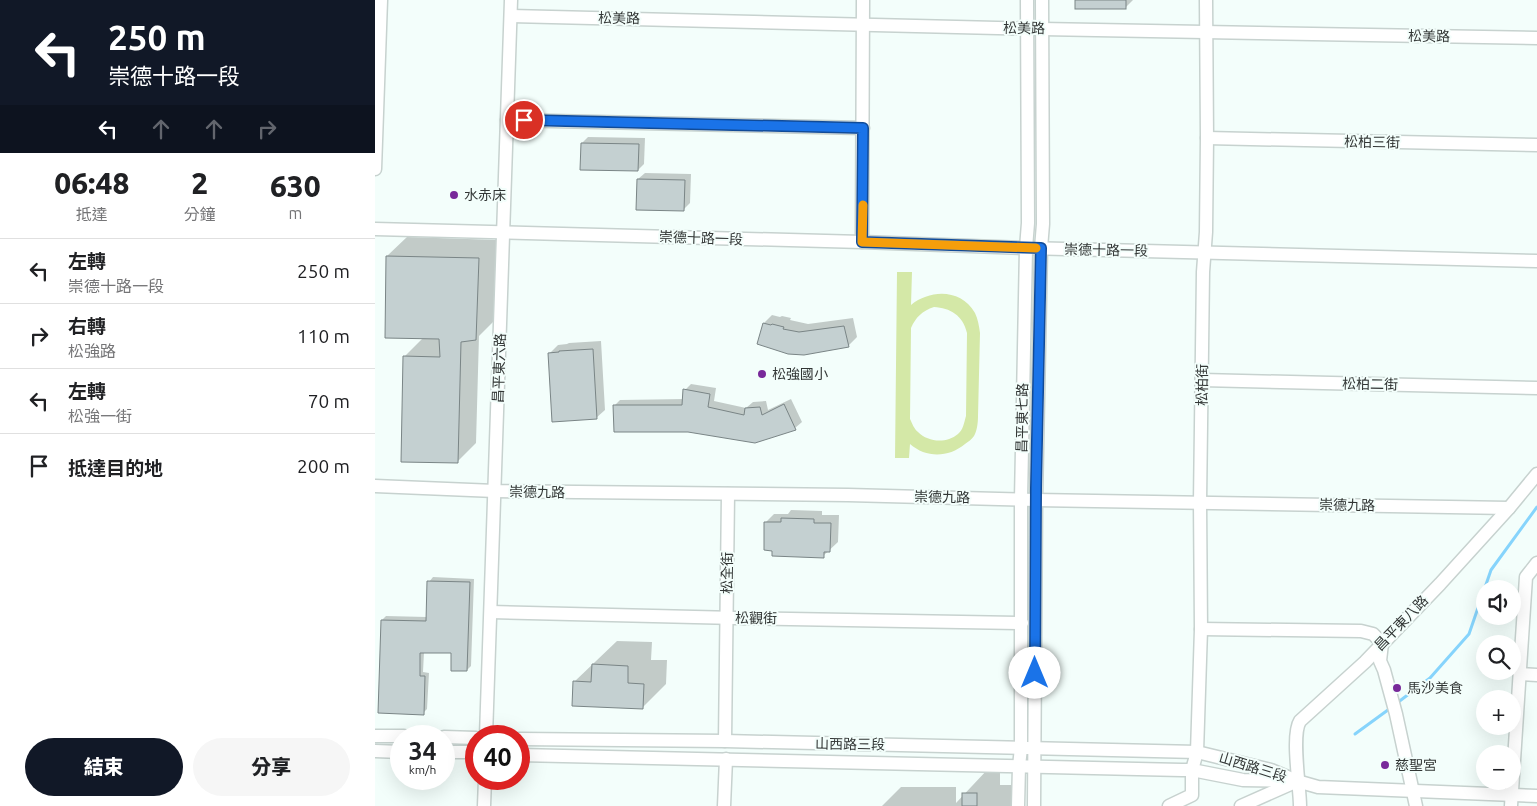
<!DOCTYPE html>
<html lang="zh-TW">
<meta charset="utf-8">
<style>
body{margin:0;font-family:Ubuntu,"Noto Sans TC",sans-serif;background:#f6f6f6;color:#202124;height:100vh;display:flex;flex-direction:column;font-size:19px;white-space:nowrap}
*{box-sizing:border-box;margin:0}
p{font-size:16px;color:#757577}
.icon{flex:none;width:28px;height:28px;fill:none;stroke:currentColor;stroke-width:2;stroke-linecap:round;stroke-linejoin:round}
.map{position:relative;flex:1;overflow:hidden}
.sheet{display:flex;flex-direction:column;background:#fff;width:375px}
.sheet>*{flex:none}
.guide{background:#111827;color:#fff;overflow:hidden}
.buttons{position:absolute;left:1101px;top:580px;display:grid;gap:10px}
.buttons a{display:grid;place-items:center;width:45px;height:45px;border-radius:50%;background:#fff;box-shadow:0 5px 20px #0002;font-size:25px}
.speed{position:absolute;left:15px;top:725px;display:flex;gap:10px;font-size:25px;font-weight:700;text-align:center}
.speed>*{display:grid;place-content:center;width:65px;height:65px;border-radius:50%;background:#fff;box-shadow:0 5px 20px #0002;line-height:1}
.speed small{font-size:12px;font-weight:400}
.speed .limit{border:8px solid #d22;background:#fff;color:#111}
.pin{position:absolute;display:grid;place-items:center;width:42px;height:42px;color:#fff;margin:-21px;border:2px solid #fff;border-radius:50%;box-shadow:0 1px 5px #0007}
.me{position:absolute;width:55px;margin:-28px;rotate:0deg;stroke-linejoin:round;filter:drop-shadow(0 0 4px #0008)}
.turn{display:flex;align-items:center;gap:18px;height:105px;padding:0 25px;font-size:22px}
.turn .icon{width:65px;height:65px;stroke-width:2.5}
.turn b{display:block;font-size:35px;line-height:42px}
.lanes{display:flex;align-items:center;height:48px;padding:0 25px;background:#0003;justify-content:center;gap:25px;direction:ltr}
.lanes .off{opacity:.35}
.eta{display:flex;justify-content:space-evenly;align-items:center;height:85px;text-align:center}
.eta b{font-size:30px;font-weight:800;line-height:35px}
.button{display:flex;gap:10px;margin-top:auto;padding:10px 25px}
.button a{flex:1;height:58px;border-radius:30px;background:#111827;color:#fff;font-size:20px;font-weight:800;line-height:58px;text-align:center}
.button a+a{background:#f6f6f6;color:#202124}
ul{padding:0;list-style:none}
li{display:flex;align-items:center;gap:15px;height:65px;padding:0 25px;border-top:1px solid #e0e0e0}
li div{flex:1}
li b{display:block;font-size:19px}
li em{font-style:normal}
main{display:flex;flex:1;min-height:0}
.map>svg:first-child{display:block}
</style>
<main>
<section class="sheet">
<div class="guide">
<div class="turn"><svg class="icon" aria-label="left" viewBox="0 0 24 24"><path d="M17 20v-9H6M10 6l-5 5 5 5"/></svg><div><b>250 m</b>崇德十路一段</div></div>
<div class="lanes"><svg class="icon" aria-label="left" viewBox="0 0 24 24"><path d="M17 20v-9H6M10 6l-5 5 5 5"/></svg><svg class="icon off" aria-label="ahead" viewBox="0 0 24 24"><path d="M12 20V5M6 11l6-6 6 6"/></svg><svg class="icon off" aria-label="ahead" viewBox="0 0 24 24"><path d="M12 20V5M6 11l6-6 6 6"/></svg><svg class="icon off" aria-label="right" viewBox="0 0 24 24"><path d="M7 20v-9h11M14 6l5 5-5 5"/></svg></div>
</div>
<div class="eta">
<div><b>06:48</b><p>抵達</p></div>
<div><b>2</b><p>分鐘</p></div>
<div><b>630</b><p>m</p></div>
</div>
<ul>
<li><svg class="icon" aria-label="left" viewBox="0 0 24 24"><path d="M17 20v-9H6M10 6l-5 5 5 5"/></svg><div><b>左轉</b><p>崇德十路一段</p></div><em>250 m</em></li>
<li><svg class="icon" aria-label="right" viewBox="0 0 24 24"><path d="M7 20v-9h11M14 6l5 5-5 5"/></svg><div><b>右轉</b><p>松強路</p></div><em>110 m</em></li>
<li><svg class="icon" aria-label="left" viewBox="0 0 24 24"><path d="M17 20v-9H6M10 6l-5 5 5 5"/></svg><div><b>左轉</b><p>松強一街</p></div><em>70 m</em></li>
<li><svg class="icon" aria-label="arrive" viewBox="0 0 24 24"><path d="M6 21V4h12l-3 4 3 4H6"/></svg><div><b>抵達目的地</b></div><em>200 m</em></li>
</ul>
<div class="button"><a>結束</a><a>分享</a></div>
</section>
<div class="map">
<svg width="1162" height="806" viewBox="0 0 1162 806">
<rect width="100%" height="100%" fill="#f3fefb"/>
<!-- green -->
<path fill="#d4e8a7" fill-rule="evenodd" d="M522,272H537L536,305C556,289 586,289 600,313C603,319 604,326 605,333L603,416C603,423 602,431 599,436C597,439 593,442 590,444C573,458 551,458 535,444L534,458H520ZM559,307C575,308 588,315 592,333L591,416C589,423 588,430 583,434C571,444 553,442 543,432C539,429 537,423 535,419L536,328C541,317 547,311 559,307Z"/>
<!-- shadow -->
<g fill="#0003">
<path d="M701,0H758L751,7Z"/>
<path d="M213,137L270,138L269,164L263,170L207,143Z"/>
<path d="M270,173L316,174L315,203L309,209L263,179Z"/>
<path d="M32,237L123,240L120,320L104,336L101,443L82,462L30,356L49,337L12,256Z"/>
<path d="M397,315L405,317L407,316L416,318L415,320L433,324L478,318L482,337L473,346L429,354L389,323Z"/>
<path d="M226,341L230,410L221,418L175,353L183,345L192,344L194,343Z"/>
<path d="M316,384L341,388L339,401L371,408L378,402L391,401L393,410L416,399L427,422L420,428L379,441L239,406L245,400L309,399L310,390Z"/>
<path d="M416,510L447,511V515H464L463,542L448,556L391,522L399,514H413Z"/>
<path d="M58,577L99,579L96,666L92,670L78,652H49L48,672L54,673L52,709L48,713L7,620L11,616L52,617L54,582Z"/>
<path d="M242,641L277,642L276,660H292L291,684L267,708L199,682Z"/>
<path d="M613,769L625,770V785H640L639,806H507L526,787H581V803Z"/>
</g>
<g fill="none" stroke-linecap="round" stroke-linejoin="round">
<!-- stream -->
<g stroke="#86d4fc" stroke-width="3">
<path d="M1022,703L1055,678L1094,634L1116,570L1162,507"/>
<path d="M980,734L1017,707"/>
</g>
</g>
<!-- building -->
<g fill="#c4d0d1" stroke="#7a8586">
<rect x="700" y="0" width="51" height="9"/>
<path d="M206,143L264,144L263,171L205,170Z"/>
<path d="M262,179L310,180L309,211L261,210Z"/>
<path d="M11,256L104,258L101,340L86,342L83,463L26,462L28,356L65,357L64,339L10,338Z"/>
<path d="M388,323L396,325L397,324L409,327L408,329L424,332L469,326L474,347L429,355L413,354L382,344Z"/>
<path d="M218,349L222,419L177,422L173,353L184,352V351Z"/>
<path d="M308,389L335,394L333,407L369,415L370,408L385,407L387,415L409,404L421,430L380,443L313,432H239L238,405H307Z"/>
<path d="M406,518L439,519V523H456L455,552H449V558L397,556V551L389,550V522H406Z"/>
<path d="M52,581L95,582L92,671H76V653H45V676H50L49,715L3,713L6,620L51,621Z"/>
<path d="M217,664L253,666V683L269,684L268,709L197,706L198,681L216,682Z"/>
<rect x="587" y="793" width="15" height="13"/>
</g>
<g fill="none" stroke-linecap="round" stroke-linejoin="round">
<defs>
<g id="minor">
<path d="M136,16L667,29L1162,38"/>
<path d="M132,120L488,128"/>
<path d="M832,138L1162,145"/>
<path d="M0,169L6,0"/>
<path d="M0,229L487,242L651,248L1162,261"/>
<path d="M487,242L488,0"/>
<path d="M827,380L1162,388"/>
<path d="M0,486L120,491L473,495L661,500L1134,508"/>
<path d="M116,612L361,618L647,623"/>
<path d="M826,629L986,631L998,634L1007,643L1005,661L1009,670L1021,714L1041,806"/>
<path d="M1145,674L1162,675"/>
<path d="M0,736H29"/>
<path d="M111,736L136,0"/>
<path d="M69,737L101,738"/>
<path d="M144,739L350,741L822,752L896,770L922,781L943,787L1162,796"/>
<path d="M350,741L353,494"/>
<path d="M0,751L26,752"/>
<path d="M69,752H101"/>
<path d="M144,755L807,770H817L868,780L915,781"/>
<path d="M109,806L110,779"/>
<path d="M349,806L351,759"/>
<path d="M643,806L644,766L646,748V499L651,248L653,223L652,0"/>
<path d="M659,806L661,500L666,248L668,224L667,0"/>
<path d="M794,806L817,795V770L822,752L826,629L825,502L828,272L831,232L832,138L831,0"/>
<path d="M866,806L918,783"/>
<path d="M925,806C925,787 916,735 925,721L990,662L1065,584L1134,508L1162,474"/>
<path d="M1136,806L1151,577L1162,563"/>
</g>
</defs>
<!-- minor casing -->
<use href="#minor" stroke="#c7d2cf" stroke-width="15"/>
<!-- minor -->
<use href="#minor" stroke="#fff" stroke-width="12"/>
</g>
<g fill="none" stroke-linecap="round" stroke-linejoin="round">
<defs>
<path id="route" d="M149,120L488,128L487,242L666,248L661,488L660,673"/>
</defs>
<!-- route casing -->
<use href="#route" stroke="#114b97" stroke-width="12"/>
<!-- route -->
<use href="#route" stroke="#1a73e8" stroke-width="9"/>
<!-- slow -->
<path stroke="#f59e0b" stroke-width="9" d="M488,205L487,242L661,248"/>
</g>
<!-- markers -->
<g fill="#78299a" stroke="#f3fefb" stroke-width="2">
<circle cx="79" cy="195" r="5"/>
<circle cx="387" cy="374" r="5"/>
<circle cx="1022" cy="688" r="5"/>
<circle cx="1010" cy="765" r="5"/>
</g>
<g text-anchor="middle" stroke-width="4" stroke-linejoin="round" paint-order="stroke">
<!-- street labels -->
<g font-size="14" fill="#323635" stroke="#f3fefb">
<text transform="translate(244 18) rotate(1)" y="5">松美路</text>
<text transform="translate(649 28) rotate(1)" y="5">松美路</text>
<text transform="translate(1054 36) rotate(1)" y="5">松美路</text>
<text transform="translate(997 142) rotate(1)" y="5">松柏三街</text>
<text transform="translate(326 238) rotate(2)" y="5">崇德十路一段</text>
<text transform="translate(731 250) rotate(1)" y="5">崇德十路一段</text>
<text transform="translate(124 368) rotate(-88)" y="5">昌平東六路</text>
<text transform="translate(995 384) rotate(1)" y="5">松柏二街</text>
<text transform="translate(827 385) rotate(-89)" y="5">松柏街</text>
<text transform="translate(647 418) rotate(-89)" y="5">昌平東七路</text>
<text transform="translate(162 492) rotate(1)" y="5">崇德九路</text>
<text transform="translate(567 497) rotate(1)" y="5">崇德九路</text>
<text transform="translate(972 505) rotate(1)" y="5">崇德九路</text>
<text transform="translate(352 573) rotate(-89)" y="5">松全街</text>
<text transform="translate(381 618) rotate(1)" y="5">松觀街</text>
<text transform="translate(1026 623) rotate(-46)" y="5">昌平東八路</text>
<text transform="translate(475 744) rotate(1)" y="5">山西路三段</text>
<text transform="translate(878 767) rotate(17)" y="5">山西路三段</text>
</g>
<!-- poi labels -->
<g font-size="14" fill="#323635" stroke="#f3fefb" text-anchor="start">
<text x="89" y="200">水赤床</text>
<text x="397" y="379">松強國小</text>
<text x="1032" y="693">馬沙美食</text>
<text x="1020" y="770">慈聖宮</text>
</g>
</g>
</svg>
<div class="buttons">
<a><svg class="icon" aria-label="sound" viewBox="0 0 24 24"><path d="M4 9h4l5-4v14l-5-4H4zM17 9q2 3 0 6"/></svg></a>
<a><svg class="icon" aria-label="search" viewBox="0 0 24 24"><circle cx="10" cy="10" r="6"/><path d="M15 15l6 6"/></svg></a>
<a>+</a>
<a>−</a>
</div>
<div class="speed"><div>34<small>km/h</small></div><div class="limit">40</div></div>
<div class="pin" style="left:149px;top:120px;background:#d93025"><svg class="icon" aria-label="arrive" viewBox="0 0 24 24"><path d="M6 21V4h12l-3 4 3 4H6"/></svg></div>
<svg class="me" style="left:660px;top:673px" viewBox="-20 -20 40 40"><circle r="19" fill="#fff"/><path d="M0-13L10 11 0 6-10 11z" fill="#1a73e8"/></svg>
</div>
</main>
